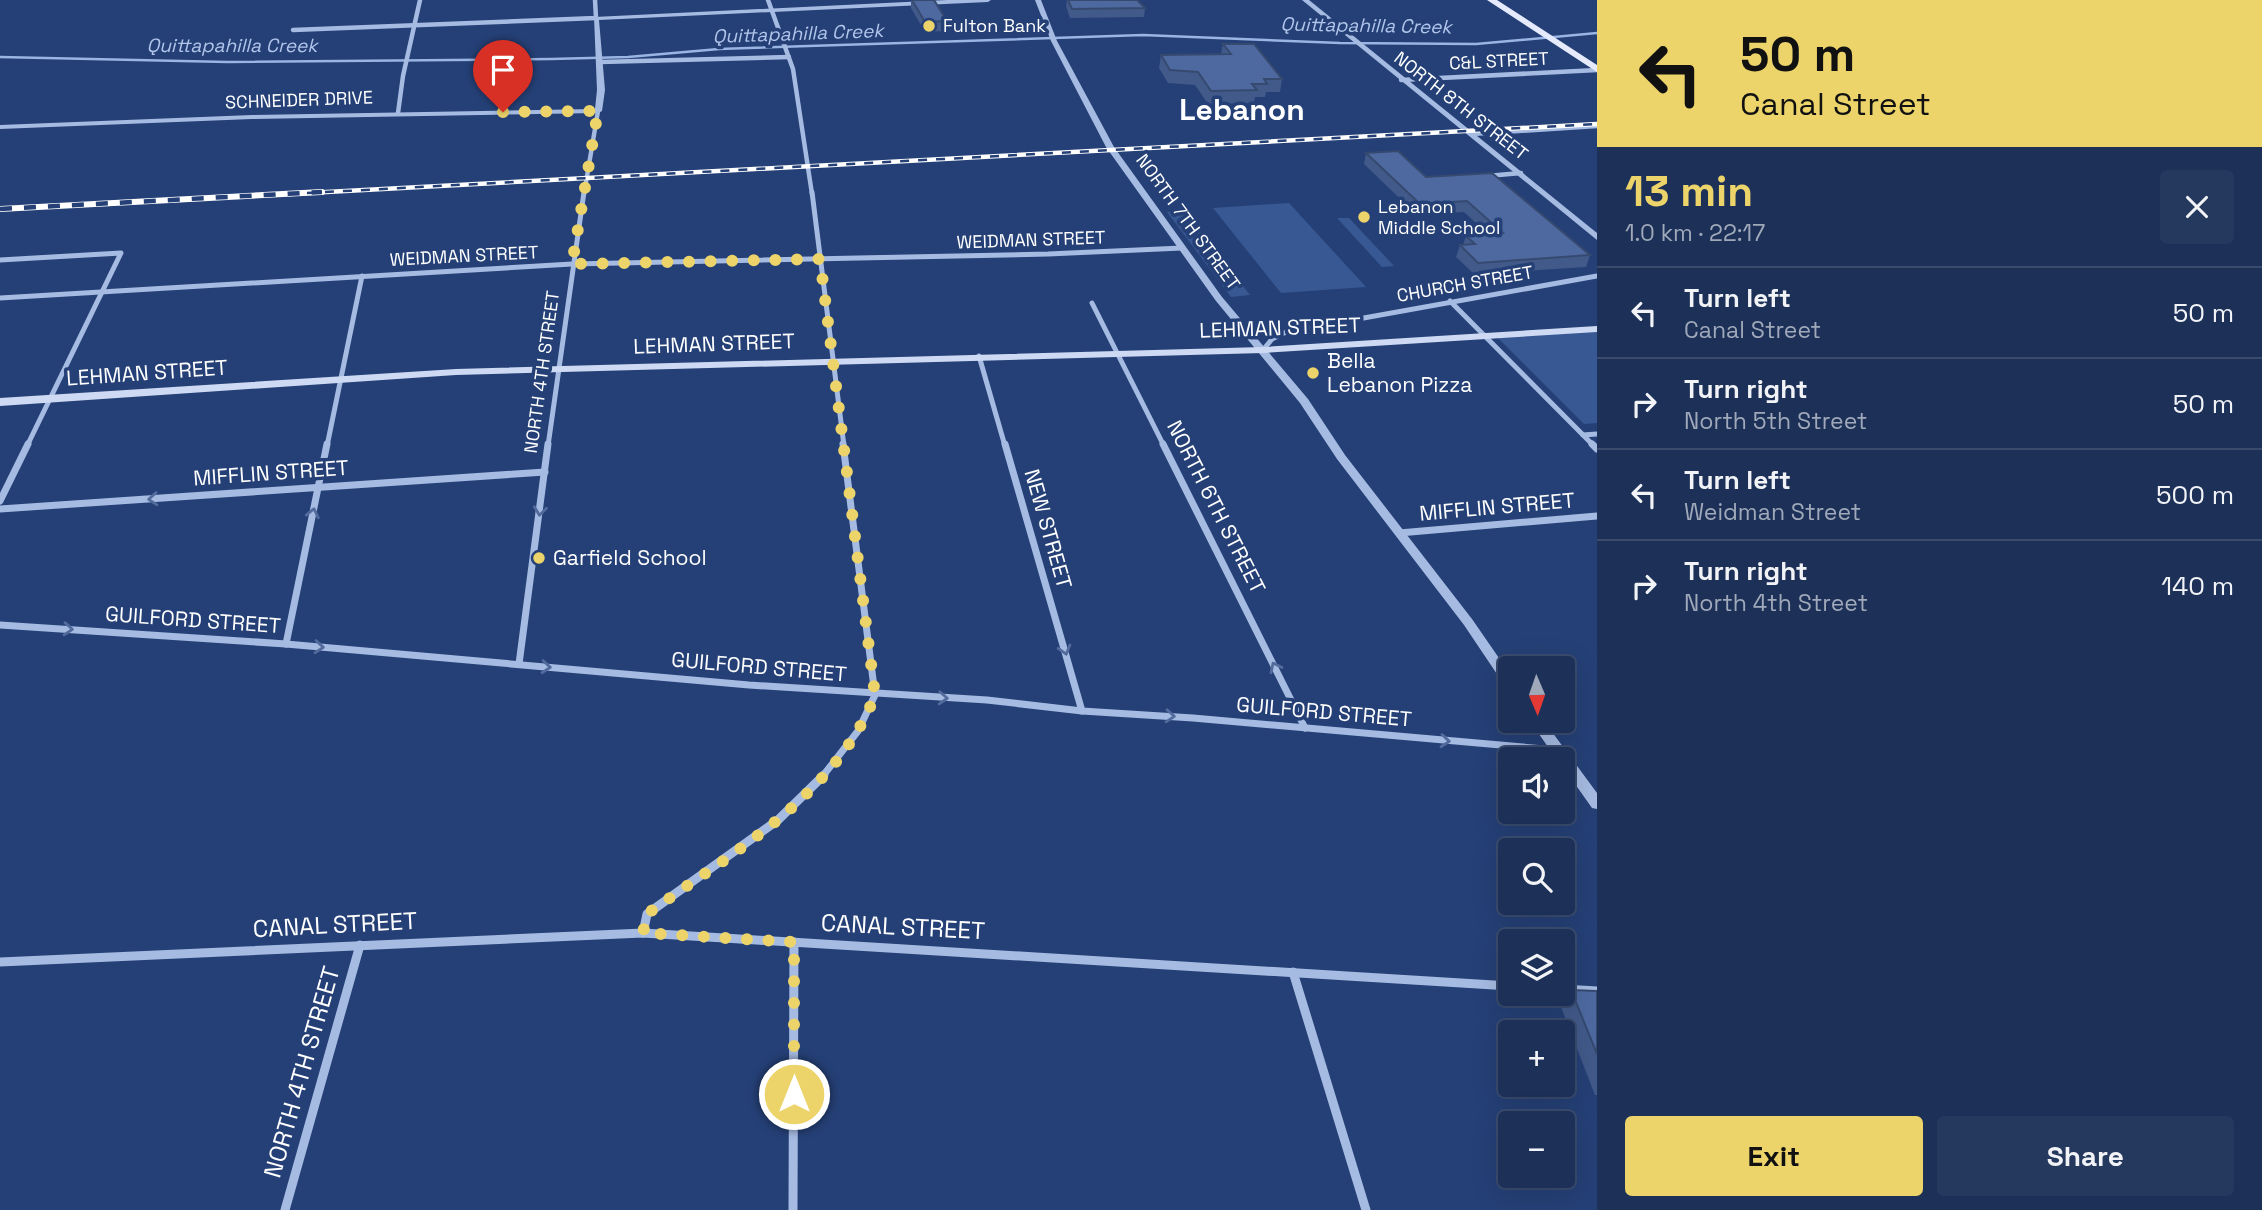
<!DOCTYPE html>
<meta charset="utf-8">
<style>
body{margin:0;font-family:"Space Grotesk",sans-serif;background:#25385e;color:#f1f3f6;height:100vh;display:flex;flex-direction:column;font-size:26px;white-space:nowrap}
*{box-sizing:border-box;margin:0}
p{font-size:23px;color:#a0a9ba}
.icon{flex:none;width:38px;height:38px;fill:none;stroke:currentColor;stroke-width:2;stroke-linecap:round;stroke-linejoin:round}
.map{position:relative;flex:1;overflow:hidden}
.details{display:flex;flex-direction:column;background:#1c3058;width:665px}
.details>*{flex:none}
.guide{background:#ecd46a;color:#111;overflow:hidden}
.needle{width:46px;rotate:178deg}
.tools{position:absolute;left:1498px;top:656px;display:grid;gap:14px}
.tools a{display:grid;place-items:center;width:77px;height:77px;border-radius:7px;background:#1c3058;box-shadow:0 7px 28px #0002,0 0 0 2px #3a4b6e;font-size:35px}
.pin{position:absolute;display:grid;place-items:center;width:60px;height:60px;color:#fff;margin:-72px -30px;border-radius:50% 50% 50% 0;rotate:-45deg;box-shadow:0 0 7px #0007}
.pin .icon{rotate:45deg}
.me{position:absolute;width:77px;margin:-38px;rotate:0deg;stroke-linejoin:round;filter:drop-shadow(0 0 5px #0008)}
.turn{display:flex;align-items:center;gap:24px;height:147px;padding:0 28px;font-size:32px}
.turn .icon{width:91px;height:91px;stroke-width:2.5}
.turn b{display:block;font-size:49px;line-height:60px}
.round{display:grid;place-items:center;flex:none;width:74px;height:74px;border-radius:7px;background:#25385e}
.overview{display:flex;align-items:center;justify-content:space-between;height:119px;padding:0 28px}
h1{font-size:42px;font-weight:800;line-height:52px;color:#ecd46a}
.action{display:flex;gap:14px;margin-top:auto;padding:14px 28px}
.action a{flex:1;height:80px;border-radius:7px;background:#ecd46a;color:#111;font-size:28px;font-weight:800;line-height:80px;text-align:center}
.action a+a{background:#25385e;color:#f1f3f6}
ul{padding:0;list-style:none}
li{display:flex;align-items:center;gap:21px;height:91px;padding:0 28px;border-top:2px solid #3a4b6e}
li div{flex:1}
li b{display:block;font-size:26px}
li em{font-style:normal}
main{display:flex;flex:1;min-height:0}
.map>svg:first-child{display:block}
</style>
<main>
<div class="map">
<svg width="1597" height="1210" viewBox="0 0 1597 1210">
<rect width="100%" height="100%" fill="#254076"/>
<!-- green -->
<g fill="#385894">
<path d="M1289,203L1366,287L1281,293L1213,208Z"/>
<path d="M1185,210L1250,295L1231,297L1167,212Z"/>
<path d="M1337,218H1349L1394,266L1382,267Z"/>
<path d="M1597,331V423L1584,424L1498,338Z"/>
</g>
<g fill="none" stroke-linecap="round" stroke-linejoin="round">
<!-- stream -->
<path stroke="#9ab4e3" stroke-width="2.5" d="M0,57L227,62L551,59L628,57L719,49L1143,35L1340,43L1476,44L1597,33"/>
<!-- minor-far3 -->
<g stroke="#a6bbe2" stroke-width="4.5">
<path d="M768,0L793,69L812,194"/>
<path d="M293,30L596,18L595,0"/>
<path d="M600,62L789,57"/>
<path d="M1401,80L1597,70"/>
<path d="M398,113L403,76L420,0"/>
<path d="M1471,134L1597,126"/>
<path d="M1487,176L1521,173"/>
<path d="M584,194L598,111"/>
</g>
<!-- minor-far2 -->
<g stroke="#a6bbe2" stroke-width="5">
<path d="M812,192L844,446"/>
<path d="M0,260L121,253L27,446"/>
<path d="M0,298L572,264L1048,254L1182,248"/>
<path d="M1450,301L1594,446"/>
<path d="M1092,303L1164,446"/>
<path d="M1263,350L1272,339L1286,332L1597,276"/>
<path d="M979,356L1005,446"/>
<path d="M1583,435L1597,434"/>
<path d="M327,446L362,276"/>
<path d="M548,446L584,192"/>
</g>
<!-- minor-far1 -->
<g stroke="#a6bbe2" stroke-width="7">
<path d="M1005,444L1082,711"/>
<path d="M1163,444L1305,728"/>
<path d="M1592,444L1597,449"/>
<path d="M0,501L28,444"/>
<path d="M0,509L545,472"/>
<path d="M1399,533L1597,516"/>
<path d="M0,625L286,644L749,685L987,700L1082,711L1193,718L1556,750"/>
<path d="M286,644L327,444"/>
<path d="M519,664L548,444"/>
<path d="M822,777L858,731L875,695L843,444"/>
</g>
<!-- minor -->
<g stroke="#a6bbe2" stroke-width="9">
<path d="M643,933L647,914L778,820L824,775"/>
<path d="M0,962L643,933L1510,986"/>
<path d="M1293,972L1366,1210"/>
<path d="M1563,989L1597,991"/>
<path d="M285,1210L360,945"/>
<path d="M793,1210L794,942"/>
</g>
<!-- tertiary -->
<g fill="#a6bbe2" fill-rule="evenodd">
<path d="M947,0H991L988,2L599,20L605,90L602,111L598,113L252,119L0,129V125L252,115L595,109L597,90L594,17Z"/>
<path d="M1035,0H1041L1057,41L1114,147L1222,297L1308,399L1345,455L1472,619L1510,674V687L1505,686L1464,625L1337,459L1300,403L1216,301L1106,147L1051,41Z"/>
<path d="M1302,0H1309L1597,233V240Z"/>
<path d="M1530,721H1544L1597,793V809L1592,808L1563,767V760H1557Z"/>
</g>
<!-- secondary -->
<path fill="#cedaf3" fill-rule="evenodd" d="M1597,326V332L1263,353L456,375L0,406V398L456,369L1263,347Z"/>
<!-- primary -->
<path fill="#e5ebfc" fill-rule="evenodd" d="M1487,0H1497L1597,65V72Z"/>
<defs>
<path id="rail-far1" d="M289,194L1597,124"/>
<path id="rail" d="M0,209L322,192"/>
</defs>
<!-- rail-far1 casing -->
<use href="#rail-far1" stroke="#fff" stroke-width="4.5"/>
<!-- rail casing -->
<use href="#rail" stroke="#fff" stroke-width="6"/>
<!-- rail-far1 -->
<use href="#rail-far1" stroke="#254076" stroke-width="2.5" stroke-dasharray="9" stroke-linecap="butt"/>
<!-- rail -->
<use href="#rail" stroke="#254076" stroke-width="4.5" stroke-dasharray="12" stroke-linecap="butt"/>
</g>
<!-- wall -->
<g fill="#425a8a">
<path d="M911,0L947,21V31L925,32L911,8Z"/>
<path d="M1067,0H1137L1145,8L1144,17L1070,18L1066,6Z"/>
<path d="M1223,44L1282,79L1280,92H1266L1265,97H1255L1254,103L1208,104L1195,85L1168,83L1159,68L1161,55L1221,54Z"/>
<path d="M1366,153L1426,177L1590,255L1586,267L1474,274L1456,257L1460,245H1463L1466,236L1488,234L1464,212L1417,215L1364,164Z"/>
<path d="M1571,990L1597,991V1095H1595L1561,1007Z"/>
</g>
<!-- building -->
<g fill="#4d69a0" stroke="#364a70" stroke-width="2">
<path d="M912,0H934L947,21L925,22Z"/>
<path d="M1068,0H1137L1145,8L1072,9Z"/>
<path d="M1223,44H1254L1282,79H1264L1267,84H1252L1257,90L1211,91L1198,72L1170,70L1161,55L1231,54Z"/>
<path d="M1398,151L1426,177L1492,173L1590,255L1478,263L1460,245L1475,244L1466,236L1503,233L1467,201L1420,204L1366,153Z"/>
<path d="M1571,990L1597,991V1054Z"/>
</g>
<!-- one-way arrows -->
<defs><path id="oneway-chevron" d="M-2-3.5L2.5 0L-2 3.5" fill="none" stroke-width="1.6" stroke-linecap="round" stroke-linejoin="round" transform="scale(1.75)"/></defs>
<g stroke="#526b9c">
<use href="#oneway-chevron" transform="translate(153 499) rotate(176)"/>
<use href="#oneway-chevron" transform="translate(540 511) rotate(97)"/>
<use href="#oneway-chevron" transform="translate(313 513) rotate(-78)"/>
<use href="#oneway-chevron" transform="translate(68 629) rotate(4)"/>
<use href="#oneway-chevron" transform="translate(319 647) rotate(5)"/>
<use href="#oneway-chevron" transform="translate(1065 650) rotate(74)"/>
<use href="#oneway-chevron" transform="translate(546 667) rotate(5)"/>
<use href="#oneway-chevron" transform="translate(1275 667) rotate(-116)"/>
<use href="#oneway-chevron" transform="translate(943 698) rotate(3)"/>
<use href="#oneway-chevron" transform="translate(1170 716) rotate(4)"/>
<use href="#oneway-chevron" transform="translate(1445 741) rotate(5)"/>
</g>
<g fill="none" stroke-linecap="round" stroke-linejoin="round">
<!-- route -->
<path stroke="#ecd46a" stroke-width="12" stroke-dasharray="0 21.6" d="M503,112L598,111L572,264L820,259L875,695C837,795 730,854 647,914L643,933L794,942V1094"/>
</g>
<!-- markers -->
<g fill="#ecd46a" stroke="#254076" stroke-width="2.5">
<circle cx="929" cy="26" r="7"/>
<circle cx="1364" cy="217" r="7"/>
<circle cx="1313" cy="373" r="7"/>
<circle cx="539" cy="558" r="7"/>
</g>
<g text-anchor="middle" stroke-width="7" stroke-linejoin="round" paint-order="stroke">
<!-- far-poi labels -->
<g font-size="18" fill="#fff" stroke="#254076" text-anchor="start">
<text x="943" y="32">Fulton Bank</text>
<text x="1378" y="213">Lebanon<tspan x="1378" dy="21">Middle School</tspan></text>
</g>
<!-- far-street labels -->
<g font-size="18" fill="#fff" stroke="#254076">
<text transform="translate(1499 61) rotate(-3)" y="6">C&amp;L STREET</text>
<text transform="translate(299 100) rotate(-2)" y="6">SCHNEIDER DRIVE</text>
<text transform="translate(1461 106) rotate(38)" y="6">NORTH 8TH STREET</text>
<text transform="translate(1188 222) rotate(54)" y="6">NORTH 7TH STREET</text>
<text transform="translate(1031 240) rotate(-2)" y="6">WEIDMAN STREET</text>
<text transform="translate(464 256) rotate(-3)" y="6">WEIDMAN STREET</text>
<text transform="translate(1465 284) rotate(-10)" y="6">CHURCH STREET</text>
<text transform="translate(542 372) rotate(-82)" y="6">NORTH 4TH STREET</text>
</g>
<!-- far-water labels -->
<g font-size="19" font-style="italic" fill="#b1c5eb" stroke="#254076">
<text transform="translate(1366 25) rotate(1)" y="7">Quittapahilla Creek</text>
<text transform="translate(798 33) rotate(-2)" y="7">Quittapahilla Creek</text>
<text x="232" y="52">Quittapahilla Creek</text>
</g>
<!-- street labels -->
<g font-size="21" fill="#fff" stroke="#254076">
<text transform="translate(1280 328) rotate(-2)" y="7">LEHMAN STREET</text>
<text transform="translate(714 344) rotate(-2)" y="7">LEHMAN STREET</text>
<text transform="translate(147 373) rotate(-4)" y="7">LEHMAN STREET</text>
<text transform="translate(271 473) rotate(-4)" y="7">MIFFLIN STREET</text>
<text transform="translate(1216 507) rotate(63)" y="7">NORTH 6TH STREET</text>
<text transform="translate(1497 507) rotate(-5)" y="7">MIFFLIN STREET</text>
<text transform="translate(1048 529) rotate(74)" y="7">NEW STREET</text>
<text transform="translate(193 620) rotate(4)" y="7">GUILFORD STREET</text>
<text transform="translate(759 667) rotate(5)" y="7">GUILFORD STREET</text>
<text transform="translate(1324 712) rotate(5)" y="7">GUILFORD STREET</text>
</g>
<!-- poi labels -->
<g font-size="21" fill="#fff" stroke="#254076" text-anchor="start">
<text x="1327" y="368">Bella<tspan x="1327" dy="24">Lebanon Pizza</tspan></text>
<text x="553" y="565">Garfield School</text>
</g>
<!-- near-street labels -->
<g font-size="24" fill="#fff" stroke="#254076">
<text transform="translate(335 925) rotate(-3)" y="8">CANAL STREET</text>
<text transform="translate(903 927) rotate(3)" y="8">CANAL STREET</text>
<text transform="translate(302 1072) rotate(-74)" y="8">NORTH 4TH STREET</text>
</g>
<!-- far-town labels -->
<g font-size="30" font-weight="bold" fill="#fff" stroke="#254076">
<text x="1242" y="120">Lebanon</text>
</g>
</g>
</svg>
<div class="tools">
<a><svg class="needle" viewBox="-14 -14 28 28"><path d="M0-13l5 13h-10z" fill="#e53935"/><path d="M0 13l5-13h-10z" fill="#a0a9ba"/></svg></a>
<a><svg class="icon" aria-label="sound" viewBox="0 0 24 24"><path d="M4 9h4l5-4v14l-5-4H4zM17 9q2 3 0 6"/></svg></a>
<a><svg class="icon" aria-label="search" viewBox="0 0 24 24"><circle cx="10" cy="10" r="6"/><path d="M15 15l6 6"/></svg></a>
<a><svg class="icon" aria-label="layers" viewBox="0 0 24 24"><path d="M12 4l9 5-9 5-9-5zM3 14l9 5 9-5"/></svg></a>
<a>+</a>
<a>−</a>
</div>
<div class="pin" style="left:503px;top:112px;background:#d93025"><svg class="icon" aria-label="arrive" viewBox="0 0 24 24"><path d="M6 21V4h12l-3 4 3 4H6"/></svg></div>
<svg class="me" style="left:794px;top:1094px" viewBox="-20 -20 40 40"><circle r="17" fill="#ecd46a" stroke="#fff" stroke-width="3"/><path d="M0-11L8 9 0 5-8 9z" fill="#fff"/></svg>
</div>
<section class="details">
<div class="guide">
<div class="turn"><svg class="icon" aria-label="left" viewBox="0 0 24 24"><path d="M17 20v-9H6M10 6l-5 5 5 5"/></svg><div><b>50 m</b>Canal Street</div></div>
</div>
<div class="overview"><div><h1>13 min</h1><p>1.0 km · 22:17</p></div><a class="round"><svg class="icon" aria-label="close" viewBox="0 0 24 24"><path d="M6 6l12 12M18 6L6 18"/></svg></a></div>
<ul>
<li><svg class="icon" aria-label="left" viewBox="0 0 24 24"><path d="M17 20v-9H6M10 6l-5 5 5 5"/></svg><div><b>Turn left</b><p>Canal Street</p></div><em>50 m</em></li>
<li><svg class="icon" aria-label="right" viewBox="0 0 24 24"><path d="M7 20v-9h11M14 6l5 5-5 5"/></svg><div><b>Turn right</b><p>North 5th Street</p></div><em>50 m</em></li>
<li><svg class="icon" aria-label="left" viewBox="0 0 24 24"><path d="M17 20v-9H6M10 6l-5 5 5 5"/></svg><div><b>Turn left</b><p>Weidman Street</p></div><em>500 m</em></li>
<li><svg class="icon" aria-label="right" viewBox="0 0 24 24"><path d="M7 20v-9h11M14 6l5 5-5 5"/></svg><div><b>Turn right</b><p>North 4th Street</p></div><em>140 m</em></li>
</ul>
<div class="action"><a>Exit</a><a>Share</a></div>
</section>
</main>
